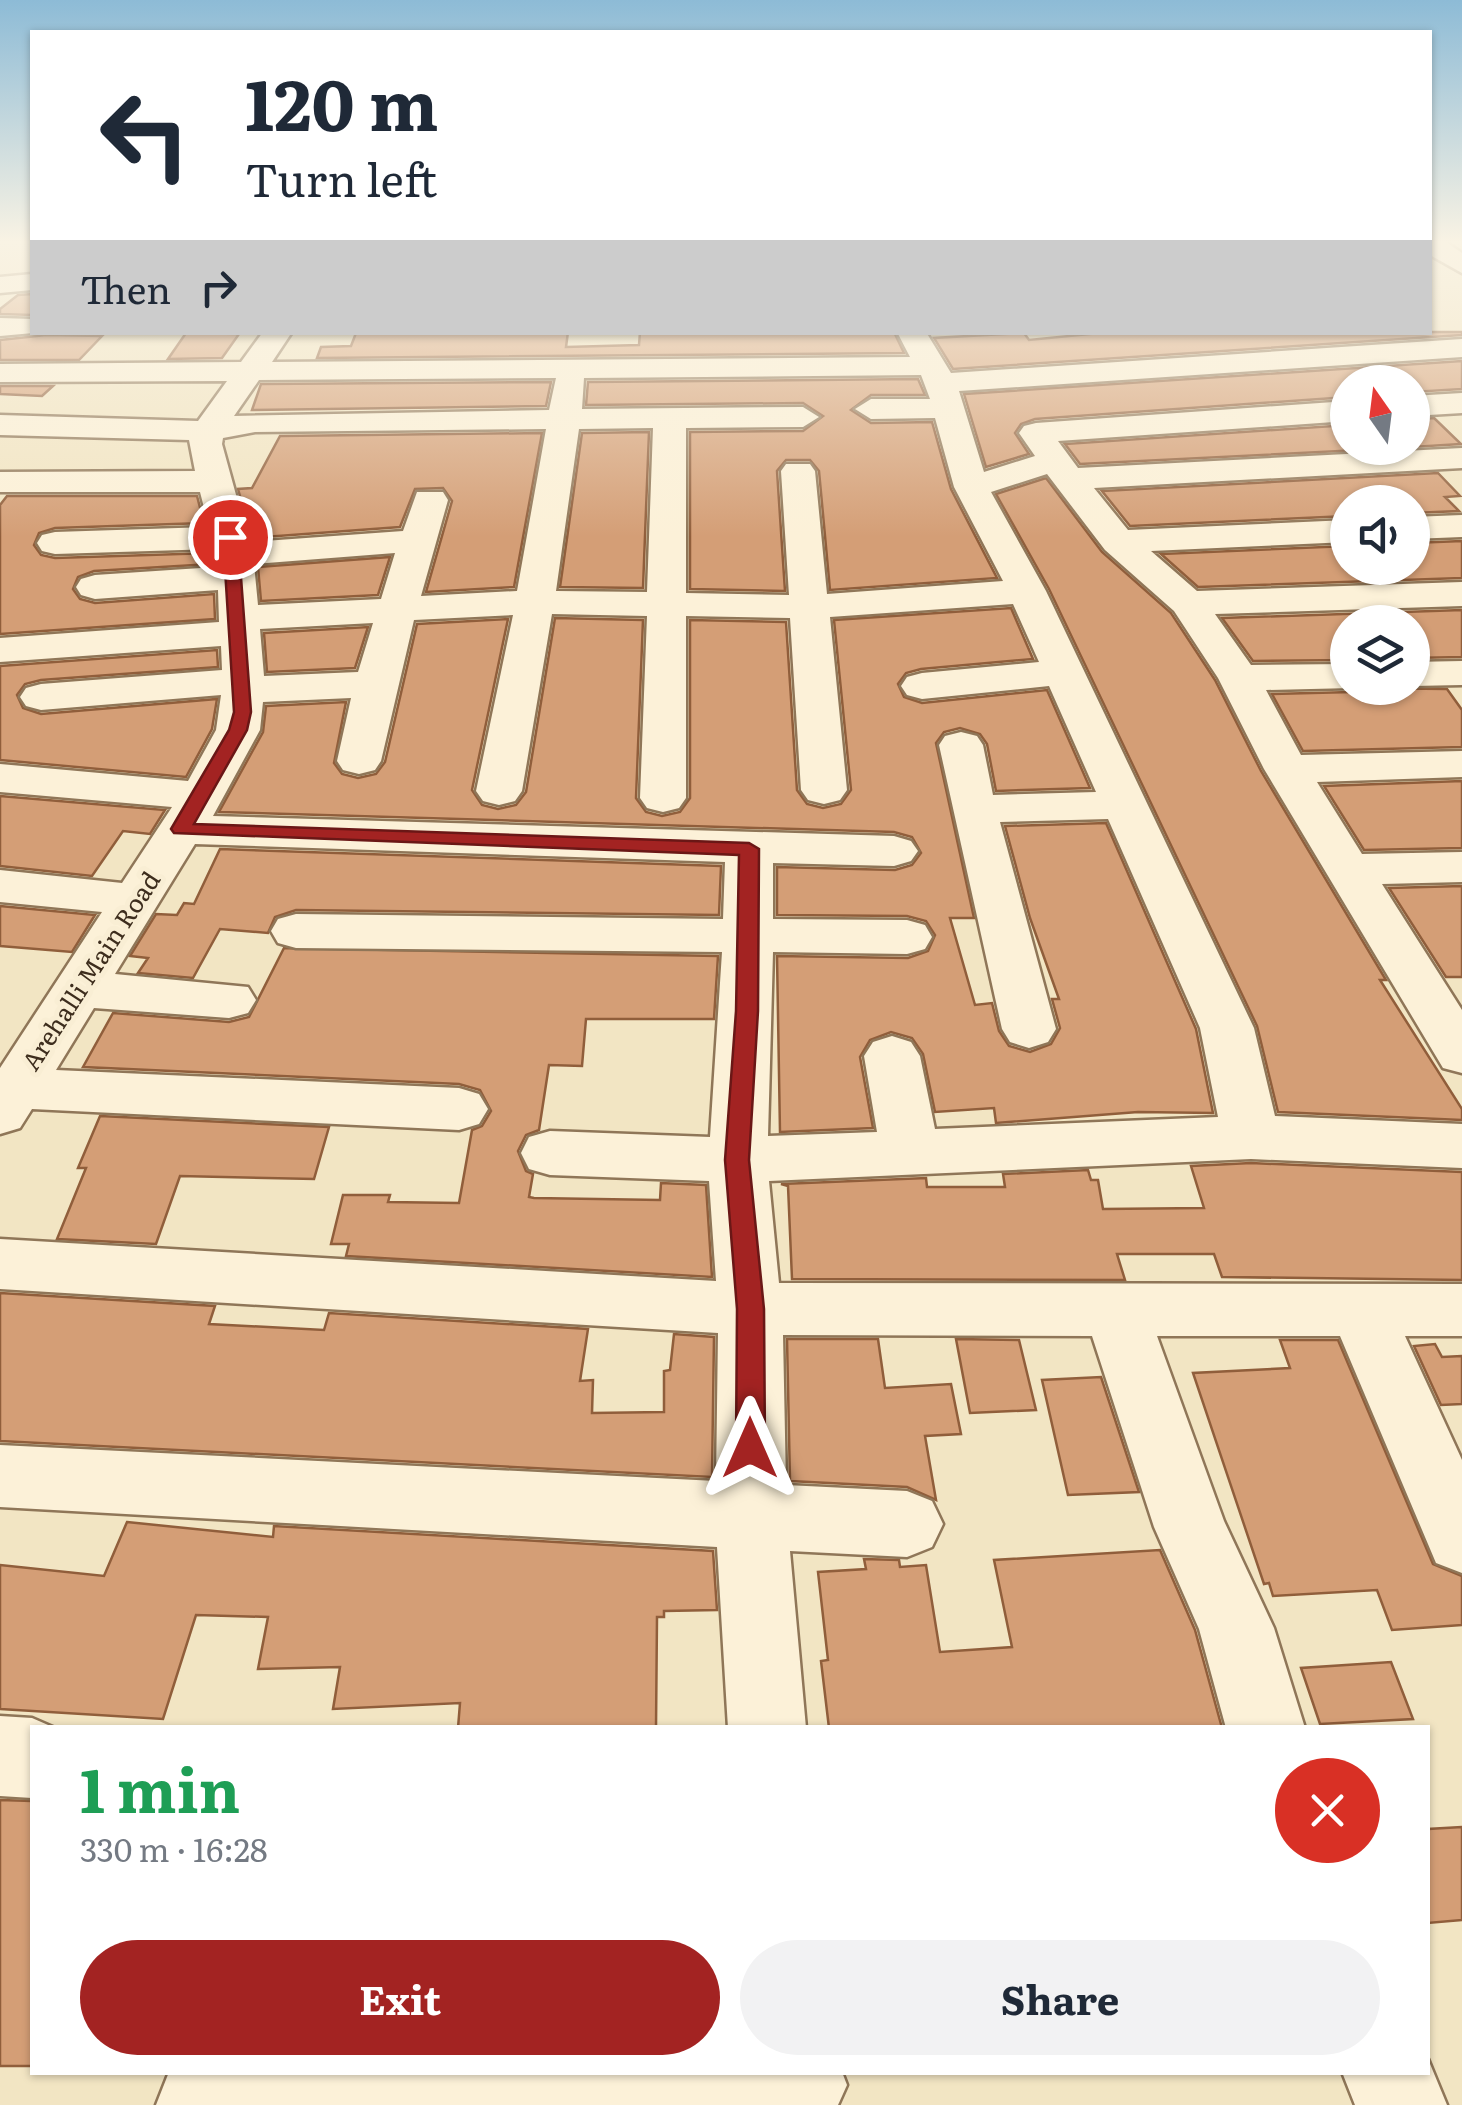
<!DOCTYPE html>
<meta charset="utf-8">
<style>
body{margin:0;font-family:Literata,serif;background:#f2f2f3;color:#1f2937;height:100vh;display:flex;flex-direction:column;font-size:38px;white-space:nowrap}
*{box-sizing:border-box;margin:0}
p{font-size:32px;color:#747a83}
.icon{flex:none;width:55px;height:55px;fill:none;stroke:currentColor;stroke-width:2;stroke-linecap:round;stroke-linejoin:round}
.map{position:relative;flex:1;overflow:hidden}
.side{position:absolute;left:30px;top:1725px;width:1400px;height:350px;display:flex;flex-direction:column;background:#fff;border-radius:0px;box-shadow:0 2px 8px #0004}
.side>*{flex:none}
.top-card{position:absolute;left:30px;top:30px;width:1402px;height:305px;border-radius:0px;box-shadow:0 2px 8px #0004;background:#fff;color:#1f2937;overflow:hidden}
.needle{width:65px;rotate:346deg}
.buttons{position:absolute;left:1330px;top:365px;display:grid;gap:20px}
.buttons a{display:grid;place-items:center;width:100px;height:100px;border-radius:50%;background:#fff;box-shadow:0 2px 8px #0004;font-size:50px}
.pin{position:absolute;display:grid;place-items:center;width:85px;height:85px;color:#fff;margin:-42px;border:5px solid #fff;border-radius:50%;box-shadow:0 2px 10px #0007}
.me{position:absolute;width:110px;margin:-55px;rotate:0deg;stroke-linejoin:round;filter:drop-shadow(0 0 8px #0008)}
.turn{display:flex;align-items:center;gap:35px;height:210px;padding:0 50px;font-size:45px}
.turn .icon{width:130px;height:130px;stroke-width:2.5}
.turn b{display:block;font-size:70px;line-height:85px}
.then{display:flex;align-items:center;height:95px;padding:0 50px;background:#0003;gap:20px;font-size:38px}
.round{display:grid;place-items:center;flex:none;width:105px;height:105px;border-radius:52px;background:#f2f2f3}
.overview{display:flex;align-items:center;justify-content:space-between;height:170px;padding:0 50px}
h1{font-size:60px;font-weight:700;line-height:75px;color:#1e9e55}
.cta{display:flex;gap:20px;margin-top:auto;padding:20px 50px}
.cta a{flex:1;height:115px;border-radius:60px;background:#a32322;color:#fff;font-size:40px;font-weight:700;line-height:115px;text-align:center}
.cta a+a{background:#f2f2f3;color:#1f2937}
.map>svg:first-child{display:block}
</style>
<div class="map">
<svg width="1462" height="2105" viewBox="0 0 1462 2105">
<rect width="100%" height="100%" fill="#f2e5c3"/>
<!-- building -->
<g fill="#d49e76" stroke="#905e3b" stroke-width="2.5">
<path d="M32,294V315L0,314V309L18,295Z"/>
<path d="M568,332L566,347L639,345L640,332H894L904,353L317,358L321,347L351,346L356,333Z"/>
<path d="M1110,332H1462V335L953,369L934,338L1024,333L1029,340Z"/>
<path d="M186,333L239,334L222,358L168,359Z"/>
<path d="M46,335L102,336L79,360H0V340Z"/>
<path d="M1462,361V389L1412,392V382H1348V397L1035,419L1021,424L1015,433L1029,454L986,467L964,394Z"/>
<path d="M918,379L925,395H871L851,410L871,423L932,422L951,489L997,578L830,590L819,471L810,460H786L777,471L785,591L690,589V432L803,431L823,416L803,403L586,405L588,382Z"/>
<path d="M551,382L546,406L252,410L261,384Z"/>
<path d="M0,386H53L42,396L0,394Z"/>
<path d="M1434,418L1461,444L1412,447V420Z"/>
<path d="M1348,425V448H1400L1080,464L1065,444Z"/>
<path d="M649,432L643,588L560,587L582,433Z"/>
<path d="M542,433L514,587L426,592L452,501L443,488L415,489L400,527L252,538L238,489L252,488L280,436Z"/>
<path d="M1438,473L1460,496L1445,497L1459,511L1412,513V502H1348V516L1130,526L1102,491Z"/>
<path d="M1046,478L1102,552L1171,613L1215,680L1261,771L1386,980H1380L1462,1109V1120L1278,1112L1257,1026L1049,589L996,494Z"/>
<path d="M7,496H197L204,523L55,528L39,533L34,545L41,555L55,558L211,553L212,564L94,571L78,577L73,589L80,599L95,603L214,594L215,619L0,634V505Z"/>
<path d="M1462,541V578L1198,587L1161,554L1348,546V568H1412V543Z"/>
<path d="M390,557L378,595L261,601L258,567Z"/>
<path d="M1011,608L1033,659L921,669L906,673L898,684L904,697L922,703L1047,690L1090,788L996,791L987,744L980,734L960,728L944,732L936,743L974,918H950L975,1005L992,1003L999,1031L1009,1046L1030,1052L1051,1044L1060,1028L1052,999H1059L1030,918L1005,826L1106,823L1196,1029L1213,1113L1138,1112L996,1123L994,1108L935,1112L923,1054L912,1038L891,1032L870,1040L860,1057L873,1128L780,1132L777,956L908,958L928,951L935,935L926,921L907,916L777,915V867L895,870L912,865L921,853L912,837L894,832L219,812L263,732L266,706L346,702L334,763L342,774L358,778L376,774L385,762L417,624L508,619L472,790L482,805L498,809L516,805L526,792L555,618L643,620L636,798L646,812L662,816L680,812L690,798V620L786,622L797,790L807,804L823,808L841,804L851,790L834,620Z"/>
<path d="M1462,610V657L1412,658V622H1348V660L1253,661L1222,618Z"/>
<path d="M368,627L355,668L267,672L264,633Z"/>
<path d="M217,650L218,667L41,680L25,684L17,695L23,708L41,714L217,699L212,729L186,777L0,760V666Z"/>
<path d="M1356,688L1447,689L1462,710V747L1303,751L1272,694L1352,692Z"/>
<path d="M1462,781V848L1364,850L1324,786Z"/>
<path d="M0,796L165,810L150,834L123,831L92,876L0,866Z"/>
<path d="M220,849L721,866L719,915L296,910L275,917L268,933L220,929L193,978L138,973L148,958L130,956L156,914L177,915L184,903L194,904Z"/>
<path d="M1462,886V977H1446L1389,888Z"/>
<path d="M0,906L95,915L72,952L0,946Z"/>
<path d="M284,948L718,956L714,1019H586L582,1066L549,1065L539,1130L526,1135L518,1151L526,1171L533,1174L529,1197L534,1198L660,1200L661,1183L706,1185L712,1277L346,1256L349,1244H331L343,1195H390L388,1202L459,1203L472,1130L482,1126L491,1111L480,1090L459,1084L83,1067L113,1013L229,1022L249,1017Z"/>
<path d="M100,1116L329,1127L314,1179L180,1176L156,1244L57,1239L86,1168H78Z"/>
<path d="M1251,1163L1462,1172V1280L1222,1277L1214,1254H1117L1125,1280L792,1279L788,1186L781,1184L926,1178L927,1187H1005L1003,1174L1088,1170L1091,1180H1098L1103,1209L1204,1208L1191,1166Z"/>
<path d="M0,1293L215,1306L209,1324L324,1330L329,1313L588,1329L580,1381L593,1380L592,1413L664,1412V1371L670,1370L674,1334L714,1337L712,1477L0,1441Z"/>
<path d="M787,1339H878L885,1388L951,1384L961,1434L925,1436L936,1500L907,1487L790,1481Z"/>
<path d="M956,1339L1019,1340L1036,1410L970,1413Z"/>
<path d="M1280,1340H1338L1433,1564L1462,1576V1625L1392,1630L1377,1590L1273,1596L1269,1583L1264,1584L1193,1373L1290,1368Z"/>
<path d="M1435,1344L1442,1357L1462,1356V1404L1441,1405L1414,1346Z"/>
<path d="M1101,1377L1139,1492L1068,1495L1042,1380Z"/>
<path d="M127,1522L273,1537L274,1526L713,1551L717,1610L664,1611V1617H657L656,1728H458L460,1703L333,1709L340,1667L258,1669L268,1617L196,1615L163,1719L0,1709V1565L104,1576Z"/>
<path d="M1160,1550L1195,1630L1222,1728H829L821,1661L828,1660L818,1572L866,1569L864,1559L899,1560L900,1567L926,1565L940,1652L1012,1647L994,1560Z"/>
<path d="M1391,1662L1413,1719L1320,1724L1301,1668Z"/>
<path d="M0,1800L32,1801V2066H0Z"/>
<path d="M1462,1827V1920L1428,1923V1829Z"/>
</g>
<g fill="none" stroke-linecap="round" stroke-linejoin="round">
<defs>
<g id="minor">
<path d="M1430,242H1446L1462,253V273L1430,255Z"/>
<path d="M32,274V290L0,293V277Z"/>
<path d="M0,318L32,319V332H44L0,336Z"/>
<path d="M263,332H292L272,362L910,357L897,332H926L951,373L1462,339V357L959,391L984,472L1035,456L1019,433L1024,426L1036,423L1348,401V421L1058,441L1078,468L1462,448V468L1094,488L1128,530L1348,520V542L1151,551L1197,591L1462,582V606L1215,614L1251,665L1348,664V688H1352L1266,690L1301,755L1462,751V777L1317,782L1362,854L1462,852V882L1382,884L1462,1010V1073L1443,1068L1264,769L1218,678L1174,611L1105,550L1047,474L991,492L1046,591L1254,1028L1275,1116L1462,1124V1168L1251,1159L769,1181L779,1283L1462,1284V1336H1405L1462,1460V1573L1436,1563L1340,1336H1157L1224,1521L1274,1628L1305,1728H1226L1199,1629L1154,1527L1092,1336L783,1335L786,1485L907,1491L932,1501L943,1524L932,1547L907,1557L790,1551L806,1728H728L717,1547L0,1507V1445L716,1481L718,1333L0,1289V1239L716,1281L709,1181L550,1175L529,1169L521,1153L529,1137L550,1131L710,1137L722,952L296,948L278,943L271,931L278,919L296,914L723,919L725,862L195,844L115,974L248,987L256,1000L248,1013L229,1018L94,1008L56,1070L459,1088L479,1094L488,1109L479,1124L459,1130L32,1109L20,1128L0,1134V1068L102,912L0,902V870L122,883L172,807L0,792V764L188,781L216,730L221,695L41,710L26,706L20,697L26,688L41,684L222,670L221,646L0,662V638L219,622L218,590L95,599L81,595L76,587L81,579L95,575L216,567L214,549L55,554L42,551L37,543L42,535L55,532L209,527L200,492H0V472L195,471L189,440L0,435V415L198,421L227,381L0,382V364L241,362ZM921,375L930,399H871L855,409L871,419L935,418L954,487L1003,581L827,594L815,471L810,464H786L781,471L789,595L686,593V428L803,427L819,417L803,407L582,409L584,378ZM556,378L549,410L234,416L259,380ZM653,428L647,592L556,591L579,429ZM546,429L517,591L421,596L448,500L443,492H417L403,531L249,542L222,444L223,438L255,432ZM395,553L381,599L258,605L254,564ZM1013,604L1039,662L922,673L907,677L901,686L907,695L922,699L1049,686L1096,792L993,795L983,745L977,736L961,732L945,736L939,745L1002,1029L1010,1042L1029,1048L1048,1042L1056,1029L1000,822L1108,819L1200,1028L1218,1117L935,1129L920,1056L911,1042L892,1036L873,1042L864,1056L877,1132L768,1136L773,952L907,954L925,949L932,937L925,925L907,920L773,919V863L894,866L911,861L918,851L911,841L894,836L213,816L260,730L263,702L351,698L337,761L343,770L359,774L375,770L381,761L414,620L513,615L476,791L483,801L499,805L515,801L522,791L552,614L647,616L640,798L647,808L663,812L679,808L686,798V616L790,618L801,790L808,800L824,804L840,800L847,790L830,617ZM373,623L358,672L264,676L260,629Z"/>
<path d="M1462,393V413L1412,416V396Z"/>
<path d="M1462,515V537L1412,539V517Z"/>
<path d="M1462,661V685L1412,686V662Z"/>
<path d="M0,1716L32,1718L55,1728H32V1798L0,1796Z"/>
<path d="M1428,2059L1447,2105H1355L1342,2072H1428Z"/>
<path d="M169,2072H842L847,2085L838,2105H156Z"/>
</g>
</defs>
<!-- minor casing -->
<use href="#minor" stroke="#8f7658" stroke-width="5"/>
<!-- minor -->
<use href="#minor" fill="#fcf1d8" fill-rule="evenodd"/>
</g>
<!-- sky -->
<linearGradient id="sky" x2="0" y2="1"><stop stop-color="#8dbbd6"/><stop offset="0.45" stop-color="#f9f3e4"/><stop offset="1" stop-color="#f9f3e4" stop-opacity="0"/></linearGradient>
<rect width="1462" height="537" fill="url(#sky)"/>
<!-- route -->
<path fill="#a32322" stroke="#6a1716" stroke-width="2.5" d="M230,533L238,537L251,712L247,730L194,824L749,843L759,849L758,1011L749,1160L764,1309L765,1448L761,1457L750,1460L740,1457L736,1448L737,1309L725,1160L736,1011L739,855L174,833L171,829L229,730L234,712L223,537Z"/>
<g text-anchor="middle" stroke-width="10" stroke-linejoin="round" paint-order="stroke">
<!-- far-street labels -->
<g font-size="25" fill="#3d2d1d" stroke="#f9eed4">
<text transform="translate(91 971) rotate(-57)" y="9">Arehalli Main Road</text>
</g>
</g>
</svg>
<div class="buttons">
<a><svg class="needle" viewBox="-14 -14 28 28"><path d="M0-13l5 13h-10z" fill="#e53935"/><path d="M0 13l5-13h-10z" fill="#747a83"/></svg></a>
<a><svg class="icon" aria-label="sound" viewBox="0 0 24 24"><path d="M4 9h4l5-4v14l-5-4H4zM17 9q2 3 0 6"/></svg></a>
<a><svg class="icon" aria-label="layers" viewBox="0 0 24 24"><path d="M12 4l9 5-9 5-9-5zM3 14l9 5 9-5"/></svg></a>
</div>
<div class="pin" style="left:230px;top:537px;background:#d93025"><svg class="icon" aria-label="arrive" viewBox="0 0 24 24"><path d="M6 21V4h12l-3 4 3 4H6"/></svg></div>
<svg class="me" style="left:750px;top:1448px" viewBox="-20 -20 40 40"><path d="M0-17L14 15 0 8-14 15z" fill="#a32322" stroke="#fff" stroke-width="4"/></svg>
<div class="top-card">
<div class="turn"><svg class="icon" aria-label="left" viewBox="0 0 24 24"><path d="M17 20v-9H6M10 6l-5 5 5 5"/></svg><div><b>120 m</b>Turn left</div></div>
<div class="then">Then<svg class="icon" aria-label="right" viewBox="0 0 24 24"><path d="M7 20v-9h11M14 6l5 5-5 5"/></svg></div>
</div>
<section class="side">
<div class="overview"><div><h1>1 min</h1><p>330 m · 16:28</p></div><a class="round" style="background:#d93025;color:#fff"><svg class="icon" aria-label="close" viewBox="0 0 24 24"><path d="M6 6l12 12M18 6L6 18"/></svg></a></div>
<div class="cta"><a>Exit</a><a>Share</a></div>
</section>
</div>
